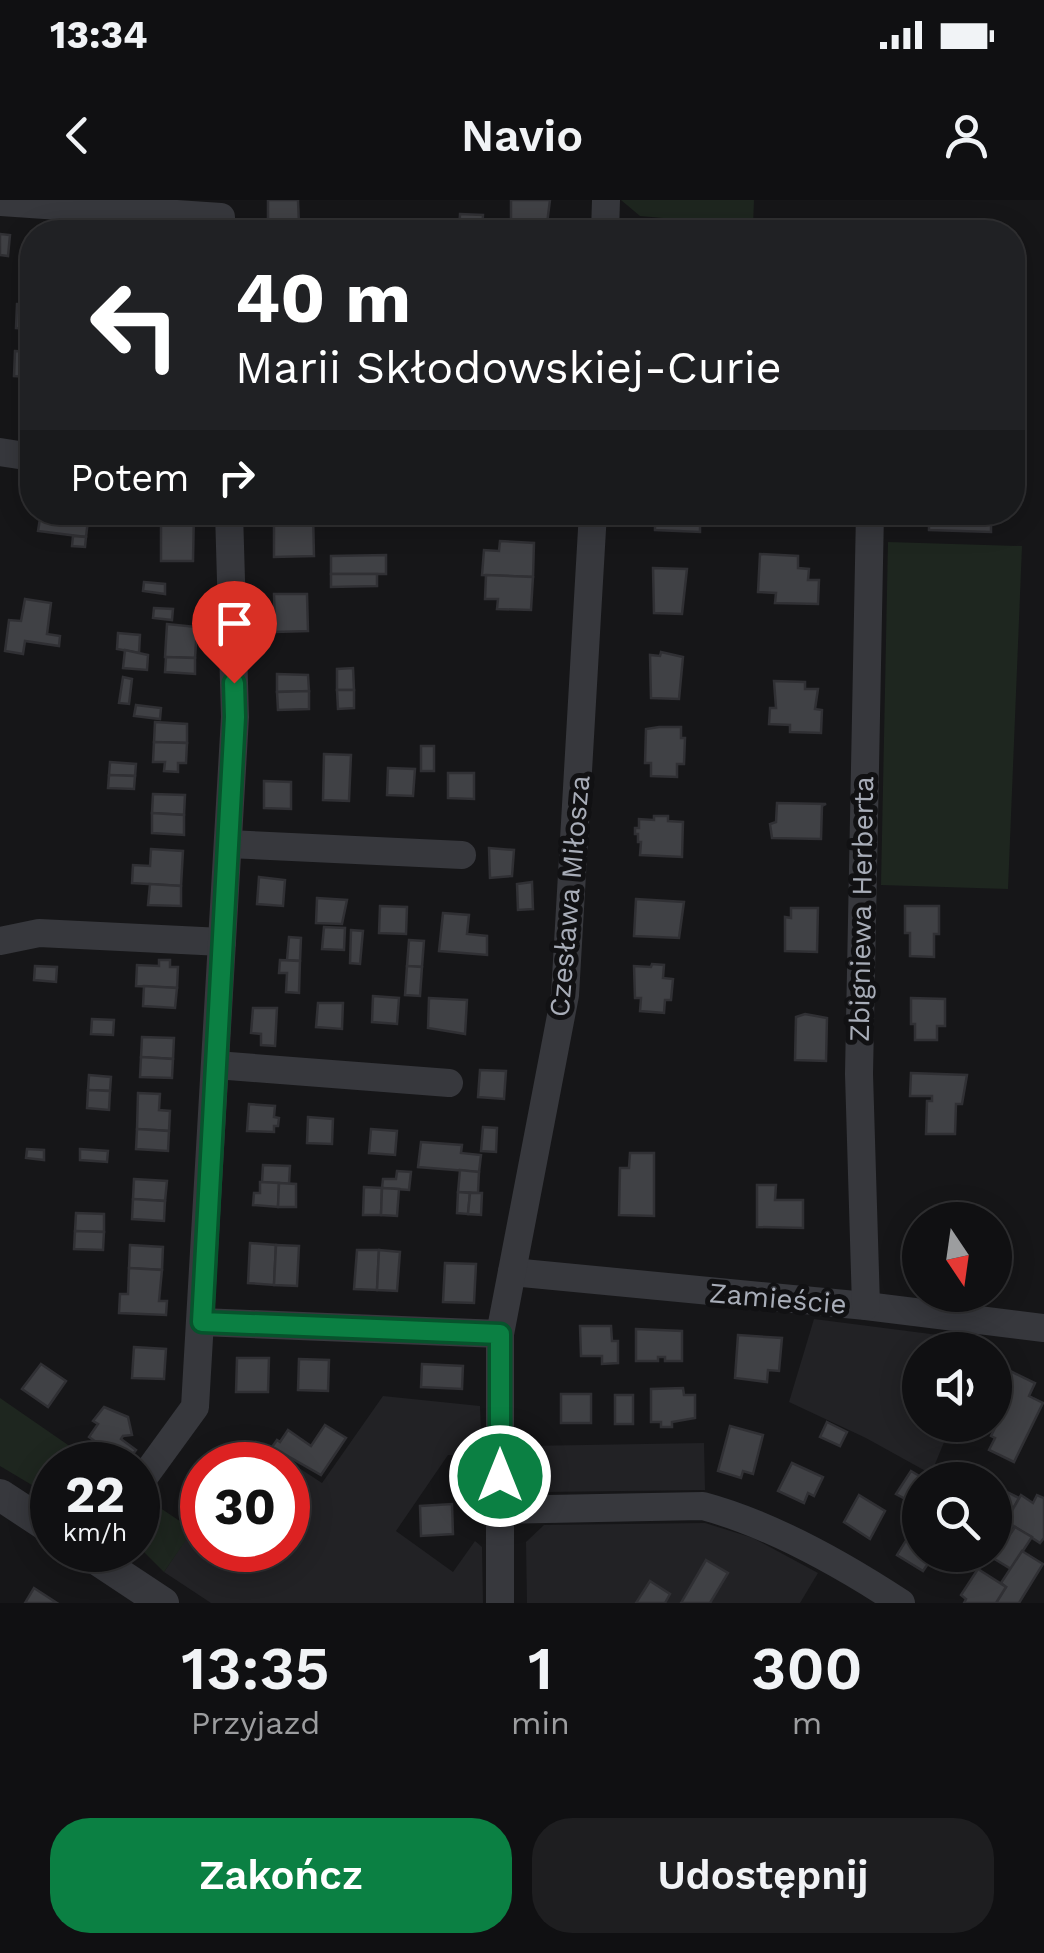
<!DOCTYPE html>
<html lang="pl">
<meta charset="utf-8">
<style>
body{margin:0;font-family:"Work Sans",sans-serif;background:#1e1e20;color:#f1f3f6;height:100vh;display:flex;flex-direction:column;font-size:38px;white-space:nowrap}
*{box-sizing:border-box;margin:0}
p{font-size:32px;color:#9c9d9f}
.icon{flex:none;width:55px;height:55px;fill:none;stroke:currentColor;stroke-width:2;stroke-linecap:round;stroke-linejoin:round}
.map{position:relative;height:1403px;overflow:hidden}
.details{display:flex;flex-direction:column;background:#101012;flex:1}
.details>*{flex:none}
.hud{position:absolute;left:20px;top:20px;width:1005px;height:305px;border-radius:40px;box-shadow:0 5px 25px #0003,0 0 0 2px #303032;background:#202124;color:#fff;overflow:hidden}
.needle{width:65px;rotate:167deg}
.controls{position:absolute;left:902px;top:1002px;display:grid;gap:20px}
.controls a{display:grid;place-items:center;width:110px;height:110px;border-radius:50%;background:#101012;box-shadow:0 5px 25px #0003,0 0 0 2px #303032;font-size:50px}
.speed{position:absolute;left:30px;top:1242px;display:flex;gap:20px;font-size:50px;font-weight:700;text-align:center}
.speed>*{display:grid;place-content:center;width:130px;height:130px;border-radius:50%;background:#101012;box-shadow:0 5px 25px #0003,0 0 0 2px #303032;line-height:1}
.speed small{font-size:25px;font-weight:400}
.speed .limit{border:15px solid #d22;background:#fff;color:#111}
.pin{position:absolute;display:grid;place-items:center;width:85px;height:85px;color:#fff;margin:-102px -42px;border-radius:50% 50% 50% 0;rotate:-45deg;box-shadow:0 0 10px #0007}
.pin .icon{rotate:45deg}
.me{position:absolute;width:110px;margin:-55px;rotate:0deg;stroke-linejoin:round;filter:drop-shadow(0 0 8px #0008)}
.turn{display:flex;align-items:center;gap:35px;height:210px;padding:0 50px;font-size:45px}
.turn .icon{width:130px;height:130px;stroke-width:2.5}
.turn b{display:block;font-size:70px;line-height:85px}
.then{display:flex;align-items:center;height:95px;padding:0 50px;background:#0003;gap:20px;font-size:38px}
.eta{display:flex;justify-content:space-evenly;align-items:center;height:170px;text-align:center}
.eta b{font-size:60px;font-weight:600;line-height:70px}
.primary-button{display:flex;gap:20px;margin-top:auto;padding:20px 50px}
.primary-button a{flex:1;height:115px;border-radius:40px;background:#0b8043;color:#fff;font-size:40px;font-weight:600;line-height:115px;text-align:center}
.primary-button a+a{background:#1e1e20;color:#f1f3f6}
.status{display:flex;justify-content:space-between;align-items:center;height:70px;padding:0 50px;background:#101012;direction:ltr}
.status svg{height:28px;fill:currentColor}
header{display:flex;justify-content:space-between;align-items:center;height:130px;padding:0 50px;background:#101012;font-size:45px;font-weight:600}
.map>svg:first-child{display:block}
</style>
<div class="status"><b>13:34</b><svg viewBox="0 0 49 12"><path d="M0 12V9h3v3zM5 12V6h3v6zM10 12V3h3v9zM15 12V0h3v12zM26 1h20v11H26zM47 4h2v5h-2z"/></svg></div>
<header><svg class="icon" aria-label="back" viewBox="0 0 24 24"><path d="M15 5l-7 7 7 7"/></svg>Navio<svg class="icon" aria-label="person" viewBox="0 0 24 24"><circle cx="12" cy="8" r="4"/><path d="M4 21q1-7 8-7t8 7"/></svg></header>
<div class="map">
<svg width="1044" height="1403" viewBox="0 0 1044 1403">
<rect width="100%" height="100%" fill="#161618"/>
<!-- built -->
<g fill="#222225">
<path d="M814,1119L985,1141L982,1150H920V1225H951L931,1274L866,1238L789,1202Z"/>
<path d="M383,1196L480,1206L482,1255H448L396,1331L453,1372L475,1341L482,1347L483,1403H211L164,1372L202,1315V1350H288V1265H237L250,1246L267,1247L322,1283Z"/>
<path d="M704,1243L705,1290L544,1292L526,1275L525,1246Z"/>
<path d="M705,1323L753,1338L818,1373L800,1403H527L526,1342L544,1325Z"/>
</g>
<!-- green -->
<g fill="#1e261f">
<path d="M621,0H754L753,26L640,16Z"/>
<path d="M888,342L1022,346L1008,689L881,685Z"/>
<path d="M0,1198L97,1265H52V1297L0,1266Z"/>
<path d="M138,1293L193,1330L164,1372L138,1346Z"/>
</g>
<!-- building -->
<g fill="#404145" stroke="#303034" stroke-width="2.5">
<path d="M268,0H298L299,25L268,26Z"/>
<path d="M511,0H550L546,32H515L516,21L511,20Z"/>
<path d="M460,14L483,15L482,32H459Z"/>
<path d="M0,34L10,35L8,56L0,55Z"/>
<path d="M17,104L32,105V129L16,128Z"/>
<path d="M15,151L30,152L28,177L14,176Z"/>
<path d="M25,198L32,199V231L21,229Z"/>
<path d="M41,312H89L86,337L38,331Z"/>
<path d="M177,312H194L193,361H161V318H177Z"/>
<path d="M292,312H313L314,356L274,357V317L292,316Z"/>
<path d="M655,312H700V332L655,330Z"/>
<path d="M773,312H815V323L773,322Z"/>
<path d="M929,312H991V332L929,330Z"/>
<path d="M73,336L86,337L85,347L72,346Z"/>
<path d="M500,341L534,343L533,377L482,375L484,350L499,351Z"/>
<path d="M760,354L798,356V368L809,369L808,380H819L818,404L775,403L776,393L758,392Z"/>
<path d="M386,355V374H331V356Z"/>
<path d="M653,368L687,369L682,414L654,413Z"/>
<path d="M331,374H377V386L331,387Z"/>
<path d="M486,375L533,377L531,410L497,409L498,399H485Z"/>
<path d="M144,382L165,384V394L143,391Z"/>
<path d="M274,394H307L308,431L275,432Z"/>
<path d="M25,399L51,403L47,434L60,436L59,446L25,441L23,454L5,451L9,420L21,421Z"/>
<path d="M154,408L173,409L172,420L153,418Z"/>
<path d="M167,424L197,427L195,458L165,457Z"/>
<path d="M118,433L140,435L139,453L117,449Z"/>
<path d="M125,450L148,455L147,470L123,468Z"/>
<path d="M661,452L683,457L679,499L651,498L650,455L660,456Z"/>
<path d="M166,457L195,458V474L165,472Z"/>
<path d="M353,468L354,490H337V469Z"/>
<path d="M277,474L308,475L309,491L277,492Z"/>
<path d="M123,477L132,479L129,504L119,503Z"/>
<path d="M774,481L805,482V489H818L815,509L822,510L821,533L790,532V525L769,524L770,508H776Z"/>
<path d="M337,490H354V508L338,509Z"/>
<path d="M309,491V509L278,510L277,492Z"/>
<path d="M136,505L161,508L160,519L134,516Z"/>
<path d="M155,522L187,524V543L154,542Z"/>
<path d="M659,527H681V538H685L684,564H677V577L651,576V563H645L646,529Z"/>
<path d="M154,542L187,543L186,563H178V572L164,571L165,562H153Z"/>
<rect x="421" y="546" width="13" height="25"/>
<path d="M324,554L351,555L349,601L323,600Z"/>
<path d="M110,562L136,564L135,576L109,575Z"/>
<path d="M388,568L415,569L413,596L387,595Z"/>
<path d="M448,573H474V599L448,598Z"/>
<path d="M109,575L135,576L134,589L108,588Z"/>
<path d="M264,581L291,582V609L264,608Z"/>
<path d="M153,594L185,595L184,615L152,613Z"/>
<path d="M777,603L826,604L822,606L821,639L772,638L770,624L776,622Z"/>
<path d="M152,613L184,615V635L152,633Z"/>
<path d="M654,616H668V621L683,622L682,657L640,655L641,642H638V634H635V628H639V619L654,620Z"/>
<path d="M489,648L514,650L512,676L490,678Z"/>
<path d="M151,649L183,651L181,686L132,683L133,665L150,666Z"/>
<path d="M259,677L285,680L283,706L257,704Z"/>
<path d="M532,682L533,709L518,710L517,684Z"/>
<path d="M150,684L181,686V706L148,705Z"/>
<path d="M317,698L347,700L342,724L316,723Z"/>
<path d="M636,699L684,702L679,738L634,736Z"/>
<path d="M380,706L407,707L406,734L379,733Z"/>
<path d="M905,706H939V734H934V757L910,756V733H905Z"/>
<path d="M791,708H818L817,752L785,751V717L791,718Z"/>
<path d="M443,713L469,715L467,734L487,736V755L439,751Z"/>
<path d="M324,727L345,728L344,750L322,749Z"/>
<path d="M351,730L363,731L360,764L350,763Z"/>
<path d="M289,737L301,738L300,761L287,760Z"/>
<path d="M409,740L424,741L422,767L407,766Z"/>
<path d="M159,760H170V767H178L177,788L136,786L137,765L159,766Z"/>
<path d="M280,760L300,761L299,793L286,792L287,773H279Z"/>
<path d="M652,764L664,765L663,778L673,779L671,800H665L664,813L640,811L641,798H635L634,766L651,767Z"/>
<path d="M35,766L57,767L56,782L34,780Z"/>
<path d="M407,766L422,767L420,796L405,795Z"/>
<path d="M144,786L177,788L175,808L143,806Z"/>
<path d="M373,796L399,798L397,824L372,822Z"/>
<path d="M429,798L467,800L465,834L428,828Z"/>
<path d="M911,798L945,799V826H937V840H915V824H911Z"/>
<path d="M318,803H343L342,829L316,827Z"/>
<path d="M253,808H277L275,846L261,845V834L251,833Z"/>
<path d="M805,814L827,818L826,861L795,860L796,817Z"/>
<path d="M92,819L114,820L113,835L91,834Z"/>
<path d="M142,837L174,838L173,859L141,857Z"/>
<path d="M141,857L173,859L172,878L140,877Z"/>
<path d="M480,870L506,871L504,899L478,897Z"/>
<path d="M911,873L967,875L962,904H956L955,934H926L927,901H932V896H910Z"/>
<path d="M89,875L111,877L110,891L88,890Z"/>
<path d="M88,890L110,891L109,910L87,908Z"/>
<path d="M138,893L160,894L159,910L170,911L169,931L137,929Z"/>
<path d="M249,904L275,906L274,917L279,918L278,926H274V932L247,931Z"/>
<path d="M308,917L333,919L332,944L307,943Z"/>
<path d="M483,927L497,928L496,952L481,951Z"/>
<path d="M137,929L169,931L168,951L136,949Z"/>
<path d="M371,929L397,931L395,955L369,953Z"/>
<path d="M421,942L462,945L461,953L481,955L479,972L418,967Z"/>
<path d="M27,949L44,950V960L26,958Z"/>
<path d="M80,949L108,951L107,962L80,960Z"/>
<path d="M630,953H654V1016L619,1015L620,968H629Z"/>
<path d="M263,965L290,966L289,984L262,982Z"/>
<path d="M460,970L479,972L478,993L458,992Z"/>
<path d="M397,971L411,972L409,990L382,988L383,979H396Z"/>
<path d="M134,979L167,981L165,1001L133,999Z"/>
<path d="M260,982L279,983L278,1007L253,1005L254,993H260Z"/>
<path d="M279,983L296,984V1007H278Z"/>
<path d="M757,985H776L775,1000H803V1028L757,1027Z"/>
<path d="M364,987L382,988L381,1015H363Z"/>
<path d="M382,988L399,989L397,1016L381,1015Z"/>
<path d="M458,992L470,993L468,1014L457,1013Z"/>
<path d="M470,993H482L481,1015L468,1014Z"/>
<path d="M133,999L165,1001L164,1021L132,1019Z"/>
<path d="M76,1013L104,1014V1032L75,1031Z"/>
<path d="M75,1031L104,1032L103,1050L74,1049Z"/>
<path d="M250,1043L276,1045L274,1085L248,1083Z"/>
<path d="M130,1045L163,1047L162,1070L129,1068Z"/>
<path d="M276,1045L299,1046L297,1086L274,1085Z"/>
<path d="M357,1050H379L377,1090L354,1089Z"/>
<path d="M379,1050L400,1052L397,1091L377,1090Z"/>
<path d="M445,1063L476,1064L474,1103L443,1102Z"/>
<path d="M129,1068L162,1070L159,1101H167L166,1115L119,1113L120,1094H128Z"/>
<path d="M580,1126H611L612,1141H618V1163L602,1164V1156H581Z"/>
<path d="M636,1129L682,1131V1161H665V1157H658V1161H636Z"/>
<path d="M738,1135L782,1138L779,1171L768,1170L767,1182L735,1178Z"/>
<path d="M134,1147L166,1149L164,1179L132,1178Z"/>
<path d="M237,1158H269L268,1192H236Z"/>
<path d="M299,1159L329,1160L328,1191L298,1190Z"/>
<path d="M41,1164L66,1181L48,1207L22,1189Z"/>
<path d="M422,1164L463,1166L462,1189L421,1187Z"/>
<path d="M1010,1171L1035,1183L1029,1196L1043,1203L1014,1262L989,1250L995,1238L991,1236L1009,1199L998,1193Z"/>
<path d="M683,1188L684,1195H695V1218L672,1222V1227H661V1222H651V1189Z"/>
<rect x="561" y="1194" width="30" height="29"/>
<rect x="615" y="1195" width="18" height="29"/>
<path d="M104,1207L128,1217L132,1235L123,1236L121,1239L136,1250L126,1263L89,1237L98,1224L93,1221Z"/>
<path d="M827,1222L847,1232L840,1246L820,1237Z"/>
<path d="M325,1225L346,1238L321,1275L272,1247L277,1240L280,1242L288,1230L311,1246Z"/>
<path d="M730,1226L763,1235L753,1274L743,1271L741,1278L718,1271Z"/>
<path d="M207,1257L218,1265H202V1294L197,1301L183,1291Z"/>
<path d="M792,1263L823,1277L814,1296L808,1293L804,1303L778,1291Z"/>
<path d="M911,1271L926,1280H920V1292L913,1303L896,1294Z"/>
<path d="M995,1286L1019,1298L1006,1321L995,1315Z"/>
<path d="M920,1292V1313L911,1308Z"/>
<path d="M859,1295L885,1311L870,1339L844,1322Z"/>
<path d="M1021,1295L1033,1303L1037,1295L1044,1298V1338L1040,1343L1006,1321Z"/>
<path d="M452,1304L453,1334L421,1336L420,1306Z"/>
<path d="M920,1318V1355H934L923,1371L897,1355Z"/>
<path d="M995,1322L1009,1336L1015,1327L1032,1337L1011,1369L988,1355H995Z"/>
<path d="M1022,1351L1043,1364L1019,1403H996L1006,1387L1001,1383Z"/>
<path d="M706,1360L728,1373L710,1403H681Z"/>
<path d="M978,1369L1006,1387L996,1403H964L966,1399L961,1395Z"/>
<path d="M650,1381L670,1394L665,1403H636Z"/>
<path d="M34,1388L57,1403H25Z"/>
</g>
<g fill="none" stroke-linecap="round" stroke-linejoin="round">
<!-- minor -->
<g stroke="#37383d" stroke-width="28">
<path d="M0,2L221,17"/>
<path d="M605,32L606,0"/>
<path d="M0,252L32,257"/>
<path d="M228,644L462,655"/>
<path d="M0,741L39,733L222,742"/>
<path d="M216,865L449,883"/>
<path d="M512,1072L866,1106L1044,1128"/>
<path d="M866,1106L859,874L870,312"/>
<path d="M201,1122L500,1134V1403"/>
<path d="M500,1134L565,795L593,312"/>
<path d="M139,1284L195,1207L235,517L229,312"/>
<path d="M500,1310L703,1306C770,1324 843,1365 901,1403"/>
</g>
<!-- tertiary -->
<g stroke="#37383d" stroke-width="32">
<path d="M0,1295L52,1329"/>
<path d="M83,1350L163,1403"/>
</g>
</g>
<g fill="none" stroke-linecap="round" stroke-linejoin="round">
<defs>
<path id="route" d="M234,483L235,517L202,1122L500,1134V1276"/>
</defs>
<!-- route casing -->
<use href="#route" stroke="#07532c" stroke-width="25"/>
<!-- route -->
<use href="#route" stroke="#0b8043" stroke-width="18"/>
</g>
<g text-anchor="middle" stroke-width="10" stroke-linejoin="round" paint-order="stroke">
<!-- street labels -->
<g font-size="28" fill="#a8adb8" stroke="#111113">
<text transform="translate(569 696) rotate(-85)" y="10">Czesława Miłosza</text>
<text transform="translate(861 709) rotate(-89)" y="10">Zbigniewa Herberta</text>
<text transform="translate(778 1098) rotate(5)" y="10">Zamieście</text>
</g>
</g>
</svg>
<div class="controls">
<a><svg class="needle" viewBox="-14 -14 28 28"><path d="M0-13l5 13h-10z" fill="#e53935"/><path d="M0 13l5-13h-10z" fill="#9c9d9f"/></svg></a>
<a><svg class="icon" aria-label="sound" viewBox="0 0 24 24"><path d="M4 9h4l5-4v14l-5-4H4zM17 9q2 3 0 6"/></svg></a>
<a><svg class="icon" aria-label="search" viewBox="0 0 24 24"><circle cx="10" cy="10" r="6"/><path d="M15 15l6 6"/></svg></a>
</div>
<div class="speed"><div>22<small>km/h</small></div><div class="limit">30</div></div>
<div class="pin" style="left:234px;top:483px;background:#d93025"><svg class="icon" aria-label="arrive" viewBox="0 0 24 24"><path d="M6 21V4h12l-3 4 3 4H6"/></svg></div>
<svg class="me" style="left:500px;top:1276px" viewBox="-20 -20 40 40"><circle r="17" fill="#0b8043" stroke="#fff" stroke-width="3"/><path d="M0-11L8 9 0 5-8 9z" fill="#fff"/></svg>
<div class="hud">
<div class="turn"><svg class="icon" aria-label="left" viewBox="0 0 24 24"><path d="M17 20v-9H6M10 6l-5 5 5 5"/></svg><div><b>40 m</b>Marii Skłodowskiej-Curie</div></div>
<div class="then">Potem<svg class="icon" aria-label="right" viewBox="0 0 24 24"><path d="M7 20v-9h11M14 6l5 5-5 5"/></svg></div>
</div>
</div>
<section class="details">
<div class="eta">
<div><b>13:35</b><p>Przyjazd</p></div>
<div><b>1</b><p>min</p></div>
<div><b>300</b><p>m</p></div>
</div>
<div class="primary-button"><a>Zakończ</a><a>Udostępnij</a></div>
</section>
